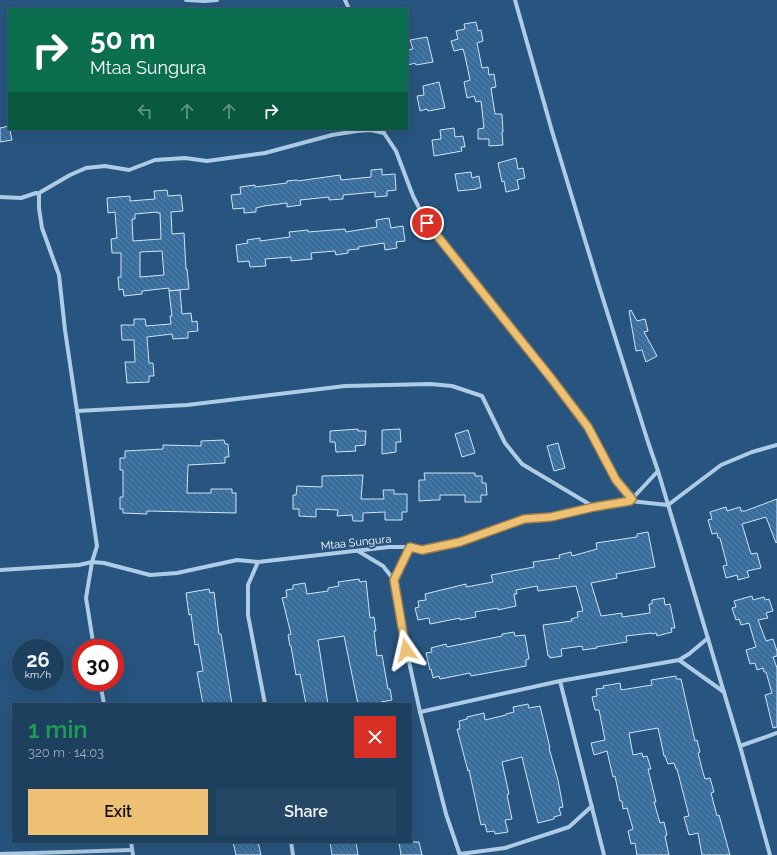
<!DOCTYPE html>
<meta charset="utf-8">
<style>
body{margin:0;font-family:Raleway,sans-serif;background:#254765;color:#f1f3f6;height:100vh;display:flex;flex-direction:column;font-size:15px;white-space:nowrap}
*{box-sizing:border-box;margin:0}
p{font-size:13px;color:#a0afbd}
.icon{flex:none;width:22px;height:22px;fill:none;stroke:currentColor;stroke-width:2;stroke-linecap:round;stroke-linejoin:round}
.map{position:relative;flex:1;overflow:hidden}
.sheet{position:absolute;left:12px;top:703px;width:400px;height:140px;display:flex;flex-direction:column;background:#1d405f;border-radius:0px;box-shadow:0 4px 16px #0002,0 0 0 1px #3b5974}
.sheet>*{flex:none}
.banner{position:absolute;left:8px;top:8px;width:400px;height:122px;border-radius:0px;box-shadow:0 4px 16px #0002,0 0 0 1px #3b5974;background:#0b6e4f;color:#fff;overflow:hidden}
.speed{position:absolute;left:12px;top:639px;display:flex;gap:8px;font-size:20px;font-weight:700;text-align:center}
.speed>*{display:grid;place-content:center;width:52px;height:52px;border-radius:50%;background:#1d405f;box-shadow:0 4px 16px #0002,0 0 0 1px #3b5974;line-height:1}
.speed small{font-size:10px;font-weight:400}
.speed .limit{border:6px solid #d22;background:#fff;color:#111}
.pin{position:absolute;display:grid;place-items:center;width:34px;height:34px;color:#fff;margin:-17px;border:2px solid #fff;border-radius:50%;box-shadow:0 1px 4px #0007}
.me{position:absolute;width:44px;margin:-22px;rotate:349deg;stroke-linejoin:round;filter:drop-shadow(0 0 3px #0008)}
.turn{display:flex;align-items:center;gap:14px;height:84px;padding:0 16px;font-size:18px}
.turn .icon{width:52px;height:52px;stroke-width:2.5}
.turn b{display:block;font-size:28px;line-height:34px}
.lanes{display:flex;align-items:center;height:38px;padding:0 16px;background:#0003;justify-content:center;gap:20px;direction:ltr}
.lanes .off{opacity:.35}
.round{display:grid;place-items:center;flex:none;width:42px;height:42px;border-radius:0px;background:#254765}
.head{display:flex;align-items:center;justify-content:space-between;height:68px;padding:0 16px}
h1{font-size:24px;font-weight:600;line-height:30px;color:#1e9e55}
.button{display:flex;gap:8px;margin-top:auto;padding:8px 16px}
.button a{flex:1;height:46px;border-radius:0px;background:#edc074;color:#111;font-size:16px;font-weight:600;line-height:46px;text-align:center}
.button a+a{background:#254765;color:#f1f3f6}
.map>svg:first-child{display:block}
</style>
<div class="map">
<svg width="777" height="855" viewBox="0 0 777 855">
<defs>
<pattern id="building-back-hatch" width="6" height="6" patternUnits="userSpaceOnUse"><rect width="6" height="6" fill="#386d9c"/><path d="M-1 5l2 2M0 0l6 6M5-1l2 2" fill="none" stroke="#5683ab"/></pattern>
</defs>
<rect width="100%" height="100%" fill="#27557f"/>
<!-- building -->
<g fill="url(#building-back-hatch)" stroke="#d1e4f5" fill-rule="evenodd">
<path d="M476,22L478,31L481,30L483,41L477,43L482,68L488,67L489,75L494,74L496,87L491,88L495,114H502L503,132H502L503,145L489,146V139H478V129L484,128L481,101L476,102L474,96L467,98L464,82L470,80L465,56L463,49L454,51L451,41L458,39L456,31L465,29L464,24Z"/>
<path d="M427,37L433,62L416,65L415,63L408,65L407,50L413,49L410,40Z"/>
<path d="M439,82L445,108L428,111L427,109L420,111L417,96L424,95L423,86Z"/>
<path d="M9,126L12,140L0,142V128Z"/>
<path d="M454,128L455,137L463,136L465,147H461L462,151L434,156L432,140L441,139L440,130Z"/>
<path d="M516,158L518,169L523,168L525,178L517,180L519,189L506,192L504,181L502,182L498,163Z"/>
<path d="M382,169V175L395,174L396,190L387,191V196L375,197V192L343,195V199L329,200V197L300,200L301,205L287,207V203L264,206L256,208V212L244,213V208L233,209L231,195L241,194L240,187L255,185V187L287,183V181L297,180L298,181L340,175L341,180L371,177V170Z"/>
<path d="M471,172L472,178L479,176L481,188H477V189L458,191L455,174Z"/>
<path d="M167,190L168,196L181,195L183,211L171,212L172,234L184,233L186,269H187L189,289L169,291V288L142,291V294L124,296L123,289L119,290L118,277H121V253H112L111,239L117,238L115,212L108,213L107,198L130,196V201L155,199L154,191ZM157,212V213H160L161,239L133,241L132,219H135V214ZM162,251L164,275L140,277V252Z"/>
<path d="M389,218L391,228L403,226L405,241L396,242L397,248L385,250L384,243L358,247L359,249L348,250V253L336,255L335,251L311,253L312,259L291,261V257L265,259L266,266L250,267L249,261L238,262L236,245L248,243L247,240L260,238V241L290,237L289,232L308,230V232L345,229L346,232L377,227L376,220Z"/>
<path d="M180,290L182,314L191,313L192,322L197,321L198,331L188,332V338L173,339L172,334L147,337L149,363H153L154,376H149V382L127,383L125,362H135L134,340H122L121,325H134V319H145L146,326L171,324L170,316H172L169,291Z"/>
<path d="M631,310L637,321L645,319L648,331L644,332L657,356L646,362L642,350L636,351L629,311Z"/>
<path d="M358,429V431H366L365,445L355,446L356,451L336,452L335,442H330V431Z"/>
<path d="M400,429L401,442H396V452L382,454V430Z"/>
<path d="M468,430L475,453L462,457L455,434Z"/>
<path d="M224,440L225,444H228L229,457H225V463L188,465L187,493H211V489H232V493H236V513L147,511V514L123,513V509H120V497H123V470H120V458H125V451L163,449V445L201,446V441Z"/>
<path d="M558,443L565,468L554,471L547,446Z"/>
<path d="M424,473H475V476H482V483H486L487,495H481V502H465V495H440V500H434L419,501V480H425Z"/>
<path d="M363,475L361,499H384L383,490H394V494H407V512H402V520H385V512L363,513V521H353L352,515L337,516L338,510L316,509V517L299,516V509H293V495H296L297,486L322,487V476Z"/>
<path d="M777,499V542L776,543L766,517L742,524L751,554L757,553L761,568L747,571L749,577L738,580L737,575L726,578L723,566L727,565L720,538H718L717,533L712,534L708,520L712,519L710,512L726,507L727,511L740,507L741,511H745Z"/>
<path d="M648,532L655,567L616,574L617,578L591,583L601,616L622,613V617L650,613L649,604H652V600L664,598L665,605L670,604L675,628H671L672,632L657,636L656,633L652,634V633L626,636L627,642L596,647L597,648L583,650L582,646L561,649L562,656L550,658V656H548L543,625L572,621L571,619L578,617L577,612L583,611L576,586L538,591L537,586L516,590L517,594H514L516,606L498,610V608L475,612L476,617L460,620V618L430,624L429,618L418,620L415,608L419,607L418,601L426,600L425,594L466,584V587L493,582L491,575L534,567L533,562L560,558L559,555L571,552L572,556L597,549L596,543L637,537V534Z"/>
<path d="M359,579L360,582L366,581L370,618L374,617L376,631H374L377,656L382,655L388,689H390L392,700L381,702V704H358L344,636L318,640L328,704H306L300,674L296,675L291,646H290L288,635L291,634L282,598L287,597L286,590L293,589V585L305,583L307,594L328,591V588L339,586L338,582Z"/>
<path d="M209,589L210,593L214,592L219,634H221L232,704H203L197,672L203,671L199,648L198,644L195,645L191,614L189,615L186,593Z"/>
<path d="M752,596L753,600L764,597L765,600L769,599L773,611L766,613L768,618L758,620L766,641L773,639L777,651V656L773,657L777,668V727L773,728L765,695L772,693L766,672H764L763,668L757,670L755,663L750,664L746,650L756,647L749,623L741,625L739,619L736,620L732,608L736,607L734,601Z"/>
<path d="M514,632L515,636L525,635L529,659L526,660V666L471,676L470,673L440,679L439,676L433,678L431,669L430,670L426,653L432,652L431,648L446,644L447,647L502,636V634Z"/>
<path d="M676,676V679H681L695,741L697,740L700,752L698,753L702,769L705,779L710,778L714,792L711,793L717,816L719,815L730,855H702L698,833L689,835L684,817L689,816L677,769H676L674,763L668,764L665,756H664L658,728L629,733L633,755L642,753L643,757L647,756L651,769H648L656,802H654L660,823L664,822L667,835L665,836L669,855H637L635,843L631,844L628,831L633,829L627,808L623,809L622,801H620L615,776L613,777L607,751L594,755L591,743L605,740L599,710H595L592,697L597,696L596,689L604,688L603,686L620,683L621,690L627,689L652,685L651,680Z"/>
<path d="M528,704L529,708L540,706L550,748H549L558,780L563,807L559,808L561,815L554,817V819L538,823L522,757L502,762L509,794L507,795L512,819L505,820L508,832L495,834L494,831L487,832L485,824L481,825L469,770L468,771L457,729H460L459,721L467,719V717L484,713L485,720L506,715V714L514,712L513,707Z"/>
<path d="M233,842H258L261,855H236Z"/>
<path d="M330,842H356L358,855H332Z"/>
<path d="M399,842H419L422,855H401Z"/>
</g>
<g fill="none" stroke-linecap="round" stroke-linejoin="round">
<!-- street -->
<g stroke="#aecce5" stroke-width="4">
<path d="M186,0L205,1L217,0"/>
<path d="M345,0L349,9"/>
<path d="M515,0L552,131L598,283L648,442L658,471L740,746L770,855"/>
<path d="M383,129L384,133L396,151L413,196L427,223L551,378L587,427L616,480L632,499"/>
<path d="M39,193L70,175L86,168L105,166L129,170L155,160L185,158L207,161L265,153L332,135L357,131L370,130L384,133"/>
<path d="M0,197L21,198L36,193L39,194V208L42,228L59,275L65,330L97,546L92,562L86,598L94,648"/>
<path d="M77,411L187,405L345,386L430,384L452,386L482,396L505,443L522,464L594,507"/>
<path d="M630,501L658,471"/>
<path d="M410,547L394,580L397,599L403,634L420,712L446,814L460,855"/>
<path d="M358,551L383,566L394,580"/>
<path d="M0,570L79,565L92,562L104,563L150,575L177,573L237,560L258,562"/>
<path d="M679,660L724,692"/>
<path d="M560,681L604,855"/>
<path d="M100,682L104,704"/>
<path d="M265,704L248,615V585L258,562L389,547H410L421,550L460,542L524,519L551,517L594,507L630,501L668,505L721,465L752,452L777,445"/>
<path d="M420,712L560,681L679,660L689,654L708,638"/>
<path d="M740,746L777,733"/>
<path d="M131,842L133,855"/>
<path d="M291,842L293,855"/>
<path d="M0,854L132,850"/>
<path d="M460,854L505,848L569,827L592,806"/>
</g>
</g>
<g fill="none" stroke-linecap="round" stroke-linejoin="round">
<defs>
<path id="route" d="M406,650L394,580L410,547L422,550L460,542L524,519L551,517L594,507L630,501L632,499L616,480L588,427L551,378L427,223"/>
</defs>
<!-- route casing -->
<use href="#route" stroke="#9a7d4b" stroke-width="10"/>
<!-- route -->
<use href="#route" stroke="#edc074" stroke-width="7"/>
</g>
<g text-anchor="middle" stroke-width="4" stroke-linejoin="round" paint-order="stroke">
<!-- street labels -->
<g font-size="11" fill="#fff" stroke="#27557f">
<text transform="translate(356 542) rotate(-6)" y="4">Mtaa Sungura</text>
</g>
</g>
</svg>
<div class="speed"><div>26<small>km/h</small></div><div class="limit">30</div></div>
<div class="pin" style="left:427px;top:223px;background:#d93025"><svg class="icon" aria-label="arrive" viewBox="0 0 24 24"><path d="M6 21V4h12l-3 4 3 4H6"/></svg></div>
<svg class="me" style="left:406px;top:650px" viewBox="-20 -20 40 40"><path d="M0-17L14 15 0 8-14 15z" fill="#edc074" stroke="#fff" stroke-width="4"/></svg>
<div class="banner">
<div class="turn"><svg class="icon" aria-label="right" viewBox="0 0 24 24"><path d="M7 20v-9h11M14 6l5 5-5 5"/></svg><div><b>50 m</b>Mtaa Sungura</div></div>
<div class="lanes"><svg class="icon off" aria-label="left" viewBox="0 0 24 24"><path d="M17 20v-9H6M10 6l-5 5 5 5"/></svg><svg class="icon off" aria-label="ahead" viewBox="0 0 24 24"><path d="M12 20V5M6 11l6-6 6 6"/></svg><svg class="icon off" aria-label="ahead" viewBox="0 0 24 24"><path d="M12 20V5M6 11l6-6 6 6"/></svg><svg class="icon" aria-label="right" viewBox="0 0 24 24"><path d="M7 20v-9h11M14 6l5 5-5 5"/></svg></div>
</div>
<section class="sheet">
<div class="head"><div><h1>1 min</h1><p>320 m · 14:03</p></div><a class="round" style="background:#d93025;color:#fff"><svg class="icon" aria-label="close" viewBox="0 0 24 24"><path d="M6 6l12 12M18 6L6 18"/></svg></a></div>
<div class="button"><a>Exit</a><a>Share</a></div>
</section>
</div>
